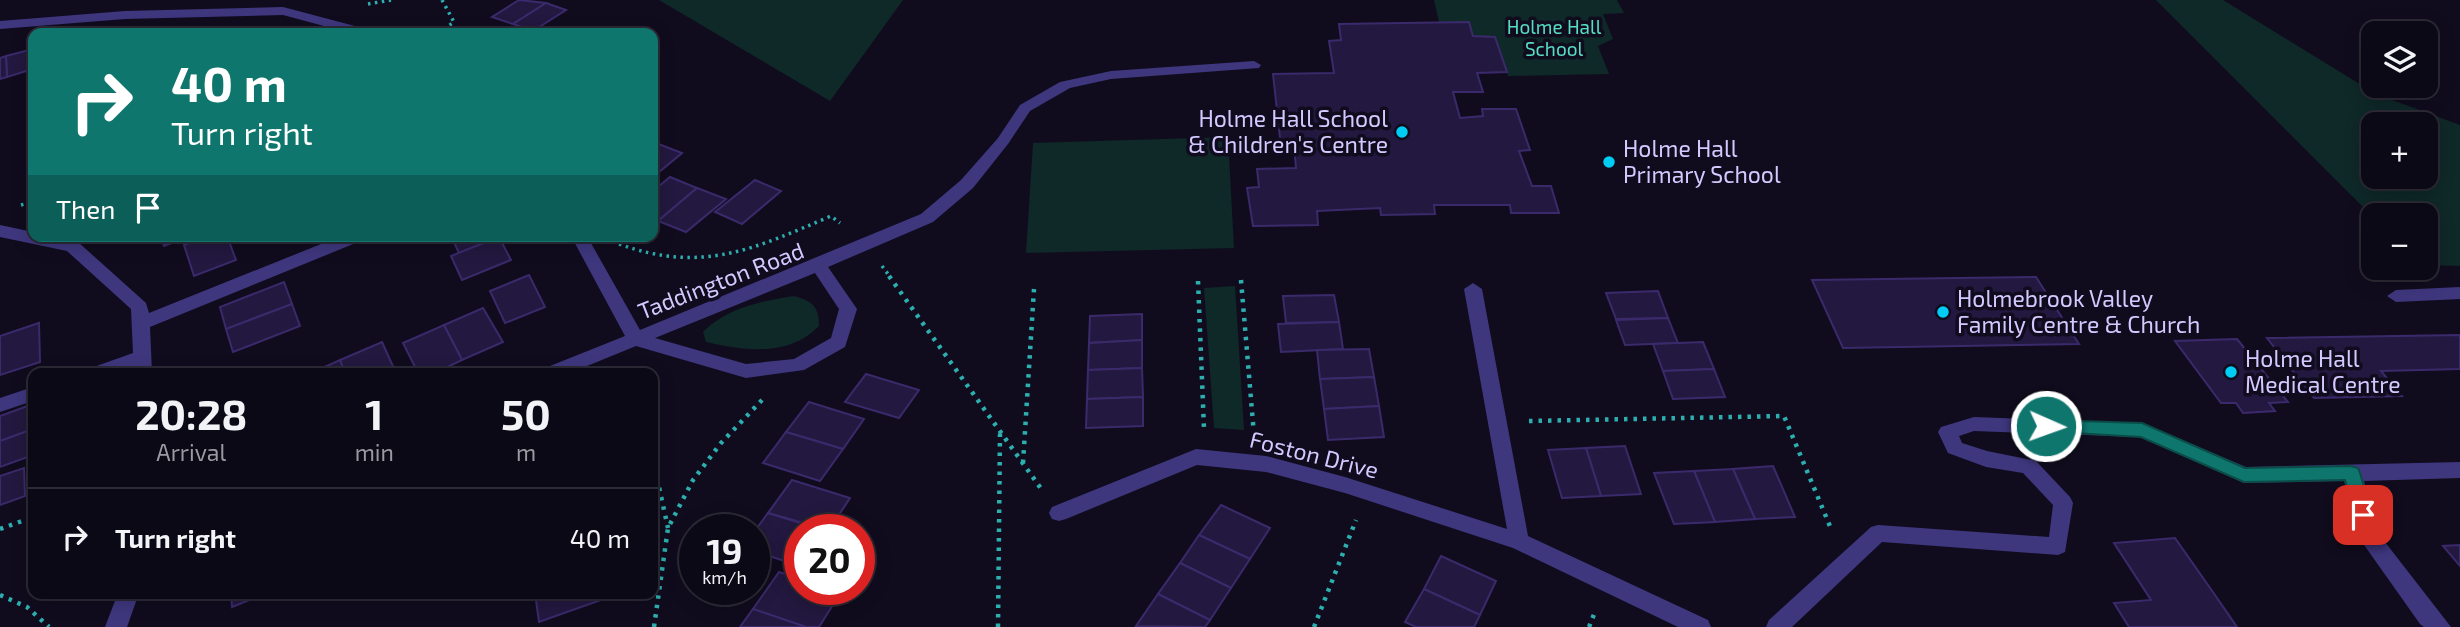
<!DOCTYPE html>
<meta charset="utf-8">
<style>
body{margin:0;font-family:"Exo 2",sans-serif;background:#15121f;color:#f1f3f6;height:100vh;display:flex;flex-direction:column;font-size:26px;white-space:nowrap}
*{box-sizing:border-box;margin:0}
p{font-size:23px;color:#9a9aa1}
.icon{flex:none;width:38px;height:38px;fill:none;stroke:currentColor;stroke-width:2;stroke-linecap:round;stroke-linejoin:round}
.map{position:relative;flex:1;overflow:hidden}
.details{position:absolute;left:28px;top:368px;width:630px;height:231px;display:flex;flex-direction:column;background:#0c0916;border-radius:14px;box-shadow:0 4px 18px #0003,0 0 0 2px #2c2a35}
.details>*{flex:none}
.banner{position:absolute;left:28px;top:28px;width:630px;height:214px;border-radius:14px;box-shadow:0 4px 18px #0003,0 0 0 2px #2c2a35;background:#0f766e;color:#fff;overflow:hidden}
.controls{position:absolute;left:2361px;top:21px;display:grid;gap:14px}
.controls a{display:grid;place-items:center;width:77px;height:77px;border-radius:14px;background:#0c0916;box-shadow:0 4px 18px #0003,0 0 0 2px #2c2a35;font-size:35px}
.speed{position:absolute;left:679px;top:514px;display:flex;gap:14px;font-size:35px;font-weight:700;text-align:center}
.speed>*{display:grid;place-content:center;width:91px;height:91px;border-radius:50%;background:#0c0916;box-shadow:0 4px 18px #0003,0 0 0 2px #2c2a35;line-height:1}
.speed small{font-size:18px;font-weight:400}
.speed .limit{border:10px solid #d22;background:#fff;color:#111}
.pin{position:absolute;display:grid;place-items:center;width:60px;height:60px;color:#fff;margin:-30px;border-radius:14px;box-shadow:0 4px 10px #0006}
.me{position:absolute;width:77px;margin:-38px;rotate:92deg;stroke-linejoin:round;filter:drop-shadow(0 0 5px #0008)}
.turn{display:flex;align-items:center;gap:24px;height:147px;padding:0 28px;font-size:32px}
.turn .icon{width:91px;height:91px;stroke-width:2.5}
.turn b{display:block;font-size:49px;line-height:60px}
.then{display:flex;align-items:center;height:66px;padding:0 28px;background:#0003;gap:14px;font-size:26px}
.eta{display:flex;justify-content:space-evenly;align-items:center;height:119px;text-align:center}
.eta b{font-size:42px;font-weight:700;line-height:49px}
ul{padding:0;list-style:none}
li{display:flex;align-items:center;gap:21px;height:98px;padding:0 28px;border-top:2px solid #2c2a35}
li div{flex:1}
li b{display:block;font-size:26px}
li em{font-style:normal}
.map>svg:first-child{display:block}
</style>
<div class="map">
<svg width="2460" height="627" viewBox="0 0 2460 627">
<rect width="100%" height="100%" fill="#100c1e"/>
<!-- green -->
<g fill="#0f2828" fill-rule="evenodd">
<path d="M659,0H903L830,101Z"/>
<path d="M1434,0H1617L1624,13L1603,14L1613,39L1598,46L1609,74L1508,76L1495,37L1473,36L1468,22H1439Z"/>
<path d="M2156,0H2223L2376,94L2460,125V266L2426,265V215L2373,217ZM2373,124H2426V177H2373Z"/>
<path d="M1228,137L1234,248L1026,253L1033,143Z"/>
<path d="M1235,286L1244,430L1214,428L1204,288Z"/>
<path d="M794,296C812,301 819,306 819,326C789,357 745,351 706,342L703,332C726,308 761,301 794,296Z"/>
</g>
<!-- building -->
<g fill="#23183f" stroke="#3b2a6b" stroke-width="2">
<path d="M519,0L546,3L513,24L492,17Z"/>
<path d="M546,3L566,10L533,31L513,24Z"/>
<path d="M1469,22L1473,36L1495,37L1507,72L1477,73L1483,92H1453L1460,118L1483,116L1482,109H1516L1530,150L1519,151L1532,186H1551L1559,213H1511L1510,205H1434L1435,214L1381,215L1380,208L1317,211L1318,225L1253,226L1247,188L1259,187L1257,169L1296,168L1294,147H1281L1273,74L1334,73L1329,41L1341,40L1339,24Z"/>
<path d="M33,49V69L7,77L6,56Z"/>
<path d="M6,56L7,77L0,79V58Z"/>
<path d="M656,143L682,153L653,177V146Z"/>
<path d="M670,177L697,188L658,221L653,219V191Z"/>
<path d="M755,180L781,191L742,224L715,212Z"/>
<path d="M697,188L726,199L686,232L658,221Z"/>
<path d="M161,236H190L164,246Z"/>
<path d="M207,236H227L236,260L194,276L184,245Z"/>
<path d="M451,236H501L459,253Z"/>
<path d="M499,237L511,260L462,280L451,256Z"/>
<path d="M529,275L545,307L505,323L490,291Z"/>
<path d="M2036,277L2079,344L1843,348L1812,280Z"/>
<path d="M284,282L292,304L226,329L220,307Z"/>
<path d="M1658,291L1668,318L1616,319L1606,293Z"/>
<path d="M1334,295L1339,322L1286,323L1283,296Z"/>
<path d="M292,304L300,326L233,352L226,329Z"/>
<path d="M483,308L503,342L462,360L444,325Z"/>
<path d="M1142,314V340L1089,343L1090,316Z"/>
<path d="M1668,318L1678,343L1625,345L1616,320Z"/>
<path d="M1339,322L1343,349L1281,352L1278,324Z"/>
<path d="M39,323L40,362L0,375V336Z"/>
<path d="M444,325L462,360L435,373H418L403,343Z"/>
<path d="M2460,335V369L2381,371L2402,396L2314,398L2267,338Z"/>
<path d="M2237,339L2288,402L2269,403L2275,411L2243,413L2236,403H2221L2175,341Z"/>
<path d="M1142,340V368L1088,370L1089,343Z"/>
<path d="M382,342L396,373H345L340,360Z"/>
<path d="M1703,342L1714,369L1663,371L1653,344Z"/>
<path d="M1369,349L1374,377L1320,379L1317,350Z"/>
<path d="M340,360L345,373H311Z"/>
<path d="M1142,368L1143,397L1087,399L1088,370Z"/>
<path d="M1714,369L1725,397L1673,399L1663,371Z"/>
<path d="M866,374L919,390L899,418L845,402Z"/>
<path d="M1374,377L1379,406L1324,409L1320,379Z"/>
<path d="M1143,397V426L1086,428L1087,399Z"/>
<path d="M809,402L864,419L843,449L786,432Z"/>
<path d="M33,404V429L0,441V416Z"/>
<path d="M1379,406L1384,437L1328,440L1324,409Z"/>
<path d="M33,429V455L0,467V441Z"/>
<path d="M786,432L843,449L820,481L763,463Z"/>
<path d="M1625,446L1641,494L1601,496L1586,448Z"/>
<path d="M1586,448L1601,496L1562,498L1548,450Z"/>
<path d="M1773,466L1795,517L1755,519L1733,469Z"/>
<path d="M24,468L25,496L0,505V476Z"/>
<path d="M1733,469L1755,519L1715,522L1694,471Z"/>
<path d="M1694,471L1715,522L1674,524L1654,473Z"/>
<path d="M792,480L850,498L829,530L768,513Z"/>
<path d="M1221,505L1270,528L1250,559L1199,535Z"/>
<path d="M768,513L823,530H800V566L754,551V532Z"/>
<path d="M1199,535L1250,559L1231,588L1180,563Z"/>
<path d="M2175,538L2215,595L2237,627H2129L2114,603L2151,600L2114,543Z"/>
<path d="M2460,545V566L2443,546Z"/>
<path d="M1441,556L1496,581L1480,615L1424,589Z"/>
<path d="M1180,563L1231,588L1210,620L1158,594Z"/>
<path d="M779,572L800,579V590L841,592L819,627H806L753,609Z"/>
<path d="M1424,589L1480,615L1474,627H1416L1405,622Z"/>
<path d="M231,593H267L232,607Z"/>
<path d="M535,593H615V595L539,622Z"/>
<path d="M1158,594L1210,620L1205,627L1136,626Z"/>
<path d="M753,609L806,627H740Z"/>
</g>
<g fill="none" stroke-linecap="round" stroke-linejoin="round">
<!-- path-far1 -->
<g stroke="#2dafb0" stroke-width="3.5" stroke-dasharray="2.5 4.5" stroke-linecap="butt">
<path d="M368,4L391,0"/>
<path d="M438,33L454,22L442,0"/>
<path d="M21,205L33,202"/>
<path d="M619,244C702,274 754,249 831,216L840,223"/>
<path d="M882,266L891,278"/>
</g>
<!-- path -->
<g stroke="#2dafb0" stroke-width="4.5" stroke-dasharray="3.5 6" stroke-linecap="butt">
<path d="M889,276L1042,490"/>
<path d="M1241,280L1254,435"/>
<path d="M1198,281L1204,429"/>
<path d="M1529,421L1784,416L1832,531"/>
<path d="M653,460L668,528"/>
<path d="M1023,463L1034,289"/>
<path d="M0,529L33,517"/>
<path d="M0,595L27,607L49,627"/>
<path d="M654,627L668,528L693,480L721,443L762,400"/>
<path d="M998,627L1000,432"/>
<path d="M1314,627L1356,520"/>
<path d="M1589,627L1595,612"/>
</g>
<!-- minor -->
<g fill="#3e377e" fill-rule="evenodd">
<path d="M283,7L370,30L372,33H350L283,15L125,19L0,29V21L125,11Z"/>
<path d="M1254,61L1261,65L1259,68L1111,79L1070,88L1030,111L1008,144L973,188L933,222L828,267L857,309L845,347L804,370L746,378L636,346L570,373H542L545,368L625,336L571,236H587L640,330L921,214L961,180L998,138L1020,105L1060,82L1111,71ZM815,273L839,309L831,338L794,359L746,364L655,338Z"/>
<path d="M0,225L33,232V236H52L78,242L146,303L149,313L341,236H365L363,240L150,327L152,373H134V367L118,373H88L91,368L133,353L131,309L67,251L0,237Z"/>
<path d="M1473,283L1482,289L1528,536L1708,620L1711,627H1678L1513,548L1345,493L1266,472L1197,465L1066,519L1059,521L1052,519L1049,513L1052,507L1196,449L1266,456L1345,477L1507,529L1464,289Z"/>
<path d="M2460,287V299L2396,302L2387,296L2396,290Z"/>
<path d="M33,387V401L0,412V398Z"/>
<path d="M1974,417L2142,423L2246,467L2460,462V478L2364,481L2378,533L2451,627H2424L2420,624L2362,542L2344,481L2244,483L2140,437L1974,431L1959,436L1962,443L1987,451L2036,461L2070,497L2073,503L2065,552L2058,555L1882,542L1792,627H1766L1769,620L1871,527L1878,525L2049,537L2053,505L2023,473L1986,467L1948,453L1938,432L1941,427Z"/>
<path d="M118,593H139L127,627H105Z"/>
</g>
</g>
<!-- route -->
<path fill="#0f766e" stroke="#0a4d48" stroke-width="2" d="M2046,420L2142,423L2245,468L2351,466L2358,468L2360,473L2372,515L2370,520L2363,522L2357,520L2345,480L2244,482L2141,437L2040,431L2037,426L2040,422Z"/>
<!-- markers -->
<g fill="#00ccf4" stroke="#100c1e" stroke-width="2.5">
<circle cx="1402" cy="132" r="7"/>
<circle cx="1609" cy="162" r="7"/>
<circle cx="1943" cy="312" r="7"/>
<circle cx="2231" cy="372" r="7"/>
</g>
<g text-anchor="middle" stroke-width="7" stroke-linejoin="round" paint-order="stroke">
<!-- far-park labels -->
<g font-size="19" fill="#56dec5" stroke="#100c1e">
<text x="1554" y="34">Holme Hall<tspan x="1554" dy="22">School</tspan></text>
</g>
<!-- poi labels -->
<g font-size="23" fill="#d3c9ff" stroke="#100c1e" text-anchor="start">
<text x="1388" y="127" text-anchor="end">Holme Hall School<tspan x="1388" dy="26">&amp; Children's Centre</tspan></text>
<text x="1623" y="157">Holme Hall<tspan x="1623" dy="26">Primary School</tspan></text>
<text x="1957" y="307">Holmebrook Valley<tspan x="1957" dy="26">Family Centre &amp; Church</tspan></text>
<text x="2245" y="367">Holme Hall<tspan x="2245" dy="26">Medical Centre</tspan></text>
</g>
<!-- street labels -->
<g font-size="23" fill="#d3c9ff" stroke="#100c1e">
<text transform="translate(721 281) rotate(-21)" y="8">Taddington Road</text>
<text transform="translate(1314 455) rotate(14)" y="8">Foston Drive</text>
</g>
</g>
</svg>
<div class="controls">
<a><svg class="icon" aria-label="layers" viewBox="0 0 24 24"><path d="M12 4l9 5-9 5-9-5zM3 14l9 5 9-5"/></svg></a>
<a>+</a>
<a>−</a>
</div>
<div class="speed"><div>19<small>km/h</small></div><div class="limit">20</div></div>
<div class="pin" style="left:2363px;top:515px;background:#d93025"><svg class="icon" aria-label="arrive" viewBox="0 0 24 24"><path d="M6 21V4h12l-3 4 3 4H6"/></svg></div>
<svg class="me" style="left:2046px;top:426px" viewBox="-20 -20 40 40"><circle r="17" fill="#0f766e" stroke="#fff" stroke-width="3"/><path d="M0-11L8 9 0 5-8 9z" fill="#fff"/></svg>
<div class="banner">
<div class="turn"><svg class="icon" aria-label="right" viewBox="0 0 24 24"><path d="M7 20v-9h11M14 6l5 5-5 5"/></svg><div><b>40 m</b>Turn right</div></div>
<div class="then">Then<svg class="icon" aria-label="arrive" viewBox="0 0 24 24"><path d="M6 21V4h12l-3 4 3 4H6"/></svg></div>
</div>
<section class="details">
<div class="eta">
<div><b>20:28</b><p>Arrival</p></div>
<div><b>1</b><p>min</p></div>
<div><b>50</b><p>m</p></div>
</div>
<ul>
<li><svg class="icon" aria-label="right" viewBox="0 0 24 24"><path d="M7 20v-9h11M14 6l5 5-5 5"/></svg><div><b>Turn right</b></div><em>40 m</em></li>
</ul>
</section>
</div>
